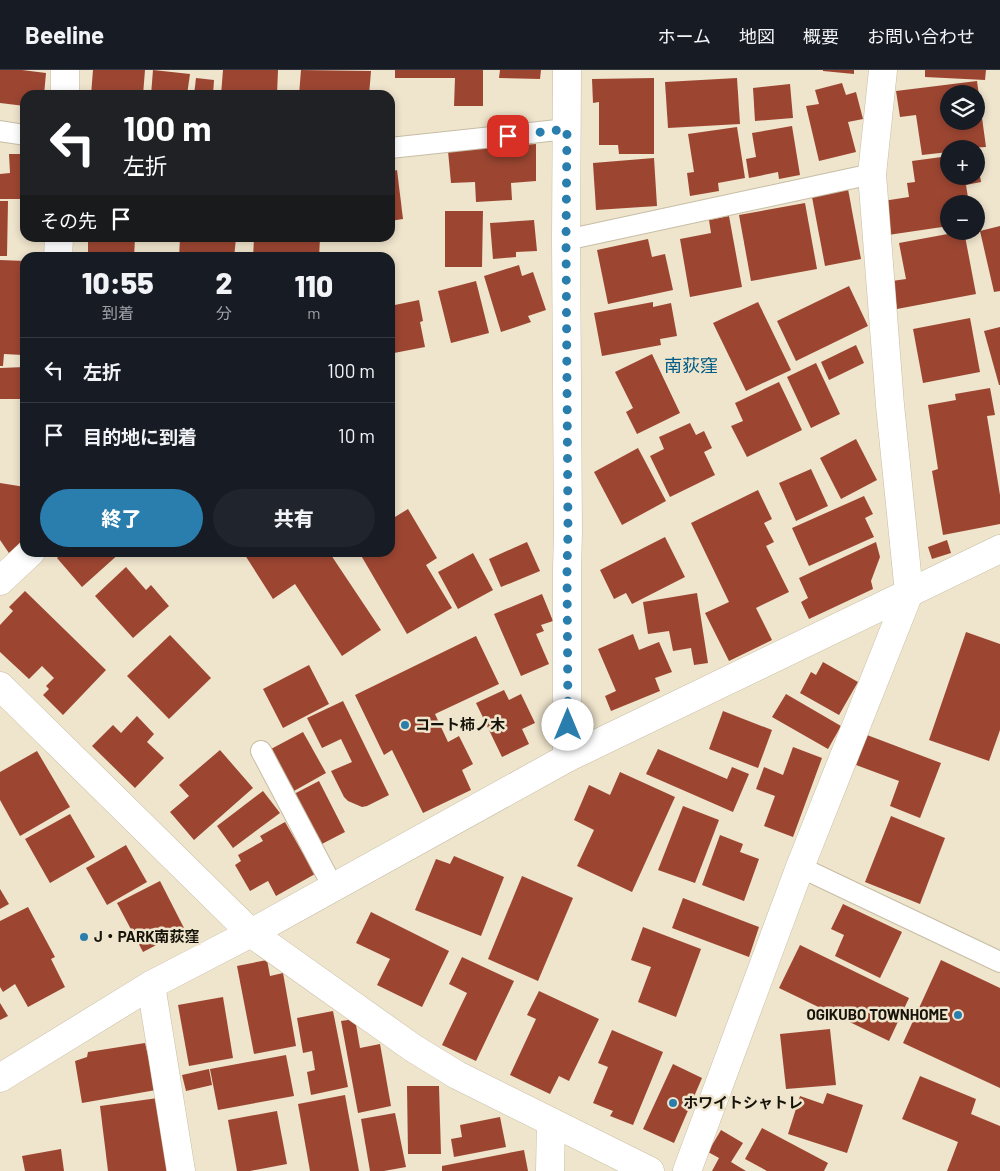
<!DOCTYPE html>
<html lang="ja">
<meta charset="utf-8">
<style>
body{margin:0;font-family:Barlow,"Noto Sans JP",sans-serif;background:#20242c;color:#f1f3f6;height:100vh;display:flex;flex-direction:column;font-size:19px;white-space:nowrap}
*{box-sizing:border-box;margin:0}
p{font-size:16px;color:#9ea1a6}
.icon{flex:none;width:28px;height:28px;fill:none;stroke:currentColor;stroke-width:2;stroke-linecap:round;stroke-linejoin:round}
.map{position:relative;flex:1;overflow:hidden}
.drawer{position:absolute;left:20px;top:182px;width:375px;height:305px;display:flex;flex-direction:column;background:#171b24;border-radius:15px;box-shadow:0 2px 8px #0003}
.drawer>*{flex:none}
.hud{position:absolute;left:20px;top:20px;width:375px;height:152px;border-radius:15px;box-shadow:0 2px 8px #0003;background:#202124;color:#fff;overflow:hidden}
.buttons{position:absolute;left:940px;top:15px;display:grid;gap:10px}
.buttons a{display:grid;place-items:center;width:45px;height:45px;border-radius:50%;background:#171b24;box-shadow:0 2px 8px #0003;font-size:25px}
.pin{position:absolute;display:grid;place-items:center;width:42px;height:42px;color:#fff;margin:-21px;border-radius:10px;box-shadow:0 2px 8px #0006}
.me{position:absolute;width:55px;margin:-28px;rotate:0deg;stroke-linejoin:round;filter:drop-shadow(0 0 4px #0008)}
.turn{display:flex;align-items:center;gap:18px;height:105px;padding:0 20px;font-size:22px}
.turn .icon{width:65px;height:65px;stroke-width:2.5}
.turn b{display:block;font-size:35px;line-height:42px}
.then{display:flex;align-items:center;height:48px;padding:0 20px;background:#0003;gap:10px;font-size:19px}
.eta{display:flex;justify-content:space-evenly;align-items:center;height:85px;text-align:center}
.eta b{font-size:30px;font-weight:800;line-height:35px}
.action{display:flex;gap:10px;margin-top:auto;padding:10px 20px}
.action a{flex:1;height:58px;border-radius:30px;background:#2a7eae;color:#fff;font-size:20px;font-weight:800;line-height:58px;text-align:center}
.action a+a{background:#20242c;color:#f1f3f6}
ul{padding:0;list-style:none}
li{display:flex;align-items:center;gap:15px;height:65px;padding:0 20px;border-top:1px solid #363941}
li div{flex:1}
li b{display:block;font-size:19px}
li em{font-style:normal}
header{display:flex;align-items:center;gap:30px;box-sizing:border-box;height:70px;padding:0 25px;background:#171b24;border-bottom:1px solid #363941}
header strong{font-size:24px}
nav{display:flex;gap:28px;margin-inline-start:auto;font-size:18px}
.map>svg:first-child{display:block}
</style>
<header>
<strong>Beeline</strong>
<nav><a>ホーム</a><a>地図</a><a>概要</a><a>お問い合わせ</a></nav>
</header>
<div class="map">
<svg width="1000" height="1101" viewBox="0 0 1000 1101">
<rect width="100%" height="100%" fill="#efe4cc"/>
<!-- building -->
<g fill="#9c4632" fill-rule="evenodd">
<path d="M0,0H22L46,3L44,25H25V36L0,33Z"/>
<path d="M93,0H145L143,25H91Z"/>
<path d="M153,0L190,4L187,25H151Z"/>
<path d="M223,0H278L277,25H221Z"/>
<path d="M301,0L371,1L369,25H299Z"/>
<path d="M395,0H483V36H454L455,8H395Z"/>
<path d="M500,0H541L540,9L499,8Z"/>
<path d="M823,0H854V4L823,1Z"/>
<path d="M925,0H986L985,10L925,7Z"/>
<path d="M196,8L214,10L213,25H194Z"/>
<path d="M654,8V84H619L618,75H599V32L593,33L592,9Z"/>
<path d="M737,8L740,54L668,58L665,12Z"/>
<path d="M977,11L986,77L949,79V82L922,85L916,45L900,47L896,21ZM949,24H976V51H949Z"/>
<path d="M842,13L846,25L856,22L863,49L848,52L856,82L819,91L806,36L819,34L815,20Z"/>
<path d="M790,14L793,48L755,51L753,18Z"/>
<path d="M792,56L800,105L779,109L778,102L749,108L746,89L756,87L752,63Z"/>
<path d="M737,57L745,108L718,113L719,121L690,126L687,103L694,102L688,64Z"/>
<path d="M536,74V111L511,113L512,130L476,132L475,112L451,113L448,81Z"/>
<path d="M9,84H25V129H0V104L10,103Z"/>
<path d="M949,86V106H976L977,86L981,112L966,115L969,134H949V156L888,165L883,131L909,127L907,113L915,112L912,91Z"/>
<path d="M654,88L657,136L596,140L593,93Z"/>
<path d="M397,100L403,149L390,151V102Z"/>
<path d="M848,119L861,189L825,196L812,127Z"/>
<path d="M0,131H8L7,186H0Z"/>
<path d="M805,133L817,199L751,211L739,145Z"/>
<path d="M445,141H483L482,197H445Z"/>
<path d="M729,146L742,217L690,227L680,169L711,163L709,150Z"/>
<path d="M534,150L537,181L516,182V187L493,189L490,153Z"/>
<path d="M1000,156V221L994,222L980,161Z"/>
<path d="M964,161L976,224L897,239L892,211L906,209L899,173Z"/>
<path d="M88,168H135L134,188H88Z"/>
<path d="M180,168H236L234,188H179Z"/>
<path d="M254,168H320L319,188H253Z"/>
<path d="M648,169L652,187L665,184L673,220L608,234L597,180Z"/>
<path d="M0,190L25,191V270L23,285L4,284L3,296H0Z"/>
<path d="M519,195L522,206L533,202L546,240L528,246L531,252L501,262L484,206Z"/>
<path d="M476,211L489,263L451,273L438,221Z"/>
<path d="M849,216L868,256L796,291L777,251Z"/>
<path d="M419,230L423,251L420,252L425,277L394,283L391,269L390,270V236Z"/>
<path d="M653,232V237L671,233L677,266L660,269L661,275L602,286L594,243Z"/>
<path d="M758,232L791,300L746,321L713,253Z"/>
<path d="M970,248L980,302L923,313L913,259Z"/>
<path d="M1000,257V315H999L984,261Z"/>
<path d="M856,275L864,293L829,310L821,292Z"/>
<path d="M652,284L680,343L637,364L626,342L633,338L615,302Z"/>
<path d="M816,293L840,344L811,358L787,307Z"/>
<path d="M25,297V329H0V298Z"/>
<path d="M779,312L802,360L747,387L731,356L743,351L735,333Z"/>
<path d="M990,318L995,345L987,346L1000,425V454L943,465L932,401L938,399L928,335L956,330L955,324Z"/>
<path d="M690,353L696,365L704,361L712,378L704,382L715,405L670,427L650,386L664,379L659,367Z"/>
<path d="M856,369L877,410L841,429L820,388Z"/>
<path d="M638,378L666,431L622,455L594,402Z"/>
<path d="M811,399L828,436L796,451L779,413Z"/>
<path d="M0,413L25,417V472L11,486L0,470Z"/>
<path d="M758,420L772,449L764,453L774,472L766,476L789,522L756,538L772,570L729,591L705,543L729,532L691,453Z"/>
<path d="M864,426L873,444L865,448L874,467L809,496L792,458Z"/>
<path d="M408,439L437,488L426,495L452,538L407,564L359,482H390V450Z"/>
<path d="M665,467L685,507L632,534L626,523L614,529L600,500Z"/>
<path d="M947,470L951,483L932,489L928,477Z"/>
<path d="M527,472L540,501L501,517L489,489Z"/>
<path d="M876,472L880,487L871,511L873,519L809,549L801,532L808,528L799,508Z"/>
<path d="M63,482H121L82,517L57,488Z"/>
<path d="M243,482H329L381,560L342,586L295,514L273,529Z"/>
<path d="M473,483L493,520L458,539L438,502Z"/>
<path d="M126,497L146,520L151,515L169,536L133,568L95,526Z"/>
<path d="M25,521L106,600L63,645L43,625L49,619L46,616L54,608L42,596L29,609L0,582V555L13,541L9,537Z"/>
<path d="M697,523L708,593L694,595L691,578L673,581L669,561L648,564L643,532Z"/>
<path d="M542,524L553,551L541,555L544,561L536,564L549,594L521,606L494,544Z"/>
<path d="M966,562L1000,574V660L989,691L929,670Z"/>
<path d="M633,564L639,580L659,572L672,602L655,608L660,621L611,641L605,626L616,621L598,579Z"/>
<path d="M170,565L211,608L169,649L127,606Z"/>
<path d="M476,566L499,614L435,644L448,672L459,666L473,694L462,700L471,720L423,743L392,680L384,685L355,625Z"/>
<path d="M823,592L858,612L839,645L800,623L811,602L816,605Z"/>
<path d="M309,595L329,634L283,658L263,619Z"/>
<path d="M504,620L509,630L521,624L535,653L522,659L529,674L502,687L476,633Z"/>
<path d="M786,624L841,656L828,679L772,647Z"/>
<path d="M343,631L389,725L367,736L362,737L348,731L344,727L331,701L352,692L341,669L322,678L307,648Z"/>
<path d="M723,641L772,660L758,698L709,679Z"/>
<path d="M137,646L154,664L147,672L164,688L135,718L92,676L113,655L121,663Z"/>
<path d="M303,662L326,703L294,721L271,679Z"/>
<path d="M867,665L941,693L920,748L890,736L899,711L856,695Z"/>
<path d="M793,677L822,688L793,767L764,756L775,726L756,719L764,697L783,705Z"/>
<path d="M658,679L727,709L732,697L749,704L733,742L646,704Z"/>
<path d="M220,680L253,718L194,770L170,742L189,726L179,715Z"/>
<path d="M37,681L70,737L20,766L0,730V702Z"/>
<path d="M620,702L675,727L632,822L577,796L594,760L574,750L589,715L610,725Z"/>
<path d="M319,711L345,762L318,776L292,725Z"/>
<path d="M263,721L280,743L233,778L217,756Z"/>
<path d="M683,736L719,750L695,813L658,800Z"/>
<path d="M70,744L95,787L50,813L25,769Z"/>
<path d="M891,746L945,768L920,834L865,812Z"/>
<path d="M285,752L315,804L276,826L268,811L250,821L235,795L241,791L238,785L263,771L260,766Z"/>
<path d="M720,765L743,774L740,782L759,789L744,831L702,815Z"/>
<path d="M126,775L147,812L107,835L86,798Z"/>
<path d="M454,786L504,807L481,866L415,840L436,789L450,794Z"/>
<path d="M522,806L573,828L538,911L488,889Z"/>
<path d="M160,811L185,860L143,882L117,833Z"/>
<path d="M0,819L9,834L0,839Z"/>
<path d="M683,828L759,857L749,887L672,858Z"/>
<path d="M843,834L902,862L880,908L835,886L844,865L831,859Z"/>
<path d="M28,837L55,887L51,889L65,917L28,937L15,914L3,922L0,917V851Z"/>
<path d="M371,842L449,881L422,937L377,915L390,889L356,873Z"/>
<path d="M643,857L701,879L676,947L638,932L651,897L631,890Z"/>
<path d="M800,875L909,928L889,971L779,918Z"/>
<path d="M462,887L514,911L476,991L442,975L467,923L449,914Z"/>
<path d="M267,890L270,906L283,903L296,976L254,984L237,896Z"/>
<path d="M941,890L1000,918V1018L903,973Z"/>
<path d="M539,921L599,949L569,1011L559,1006L550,1024L510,1005L536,949L527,945Z"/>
<path d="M223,927L233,988L189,996L178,935Z"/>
<path d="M0,933L8,946L0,950Z"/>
<path d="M333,941L348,1017L311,1025L307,1002L315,1000L312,981L303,983L297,948Z"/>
<path d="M355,949L360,978L380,974L391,1036L358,1043L341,951Z"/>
<path d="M830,959L836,1015L786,1019L780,964Z"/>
<path d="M612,960L663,982L633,1055L610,1046L613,1041L593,1033L608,997L598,993Z"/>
<path d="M145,973L156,1020L82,1033L75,991L87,987L88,982Z"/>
<path d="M286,985L294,1026L218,1040L210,999Z"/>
<path d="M673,994L702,1008L674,1073L643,1059Z"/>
<path d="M209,999L212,1015L186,1021L182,1005Z"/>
<path d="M920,1006L976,1029L971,1044L1000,1056V1101H947L958,1072L902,1049Z"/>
<path d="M407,1016H439L441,1084H408Z"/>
<path d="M827,1023L863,1035L847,1083L788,1064L800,1026L823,1034Z"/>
<path d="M345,1025L359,1101H310L298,1034Z"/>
<path d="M158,1028L169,1101H108L100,1036Z"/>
<path d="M277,1041L287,1094L250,1101H237L228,1050Z"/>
<path d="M395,1043L406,1097L384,1101H370L361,1049Z"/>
<path d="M500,1047L506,1077L454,1087L451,1069L462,1067L460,1055Z"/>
<path d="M762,1058L828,1093L824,1101H767L745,1089Z"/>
<path d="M721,1060L743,1073L731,1092L746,1101H712L719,1088L708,1082Z"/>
<path d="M61,1079L64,1101H25L22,1086Z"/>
<path d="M524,1080L528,1101H442V1096Z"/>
</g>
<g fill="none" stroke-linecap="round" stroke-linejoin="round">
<defs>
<g id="lane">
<path d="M0,61L25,65"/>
<path d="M390,78L567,59"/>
<path d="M566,170L872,104"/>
<path d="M261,681L333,817"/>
<path d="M800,797L1000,892"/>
</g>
<g id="street">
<path d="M65,25V0"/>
<path d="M58,188L59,168"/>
<path d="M0,511L31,482"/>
<path d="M251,863L413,978L457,1005L650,1101"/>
<path d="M151,915L181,1101"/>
<path d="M550,1101L551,1052"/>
<path d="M687,1101L800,797L909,523L890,335L872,104L883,0"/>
</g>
<g id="secondary">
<path d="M567,0L566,170L568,462L567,499V688"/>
<path d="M0,616L251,863"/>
<path d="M0,1008L151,915L251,863L567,688L1000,479"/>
</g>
</defs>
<!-- lane casing -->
<use href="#lane" stroke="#c7bda5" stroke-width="22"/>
<!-- street casing -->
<use href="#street" stroke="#c7bda5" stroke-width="29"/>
<!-- secondary casing -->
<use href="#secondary" stroke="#c7bda5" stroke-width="29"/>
<!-- lane -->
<use href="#lane" stroke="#fff" stroke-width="20"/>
<!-- street -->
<use href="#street" stroke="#fff" stroke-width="28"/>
<!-- secondary -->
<use href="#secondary" stroke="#fff" stroke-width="28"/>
</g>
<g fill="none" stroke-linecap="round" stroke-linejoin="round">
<!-- route -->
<path stroke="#2a7eae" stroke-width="9" stroke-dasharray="0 16.2" d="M508,66L567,59L566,170L568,462L567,499L568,655"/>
</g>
<!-- markers -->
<g fill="#2a7eae" stroke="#efe4cc" stroke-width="2">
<circle cx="405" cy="655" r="5"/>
<circle cx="84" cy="867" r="5"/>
<circle cx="958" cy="945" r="5"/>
<circle cx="673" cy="1033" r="5"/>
</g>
<g text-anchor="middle" stroke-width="5" stroke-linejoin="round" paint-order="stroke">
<!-- poi labels -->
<g font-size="15" font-weight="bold" fill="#16130a" stroke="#efe4cc" text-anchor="start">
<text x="415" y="660">コート柿ノ木</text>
<text x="94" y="872">J・PARK南荻窪</text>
<text x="948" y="950" text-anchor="end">OGIKUBO TOWNHOME</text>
<text x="683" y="1038">ホワイトシャトレ</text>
</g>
<!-- quarter labels -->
<g font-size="18" fill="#005a85" stroke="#efe4cc">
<text x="691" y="302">南荻窪</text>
</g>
</g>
</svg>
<div class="buttons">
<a><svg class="icon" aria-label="layers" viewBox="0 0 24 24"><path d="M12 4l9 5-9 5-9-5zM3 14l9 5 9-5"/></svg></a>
<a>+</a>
<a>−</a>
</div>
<div class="pin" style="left:508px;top:66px;background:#d93025"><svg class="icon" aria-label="arrive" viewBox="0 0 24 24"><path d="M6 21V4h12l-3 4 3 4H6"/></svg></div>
<svg class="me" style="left:568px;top:655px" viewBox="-20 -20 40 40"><circle r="19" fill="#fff"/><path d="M0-13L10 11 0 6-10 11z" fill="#2a7eae"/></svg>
<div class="hud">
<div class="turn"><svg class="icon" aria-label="left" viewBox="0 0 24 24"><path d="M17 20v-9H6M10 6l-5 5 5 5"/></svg><div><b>100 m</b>左折</div></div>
<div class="then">その先<svg class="icon" aria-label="arrive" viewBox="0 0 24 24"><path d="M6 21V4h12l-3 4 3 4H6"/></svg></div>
</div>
<section class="drawer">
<div class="eta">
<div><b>10:55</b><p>到着</p></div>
<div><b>2</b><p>分</p></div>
<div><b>110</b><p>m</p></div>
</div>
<ul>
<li><svg class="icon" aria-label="left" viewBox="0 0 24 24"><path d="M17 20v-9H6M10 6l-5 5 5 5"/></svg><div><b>左折</b></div><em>100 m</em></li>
<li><svg class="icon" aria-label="arrive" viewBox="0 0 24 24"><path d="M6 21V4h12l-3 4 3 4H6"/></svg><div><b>目的地に到着</b></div><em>10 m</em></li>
</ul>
<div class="action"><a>終了</a><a>共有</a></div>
</section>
</div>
